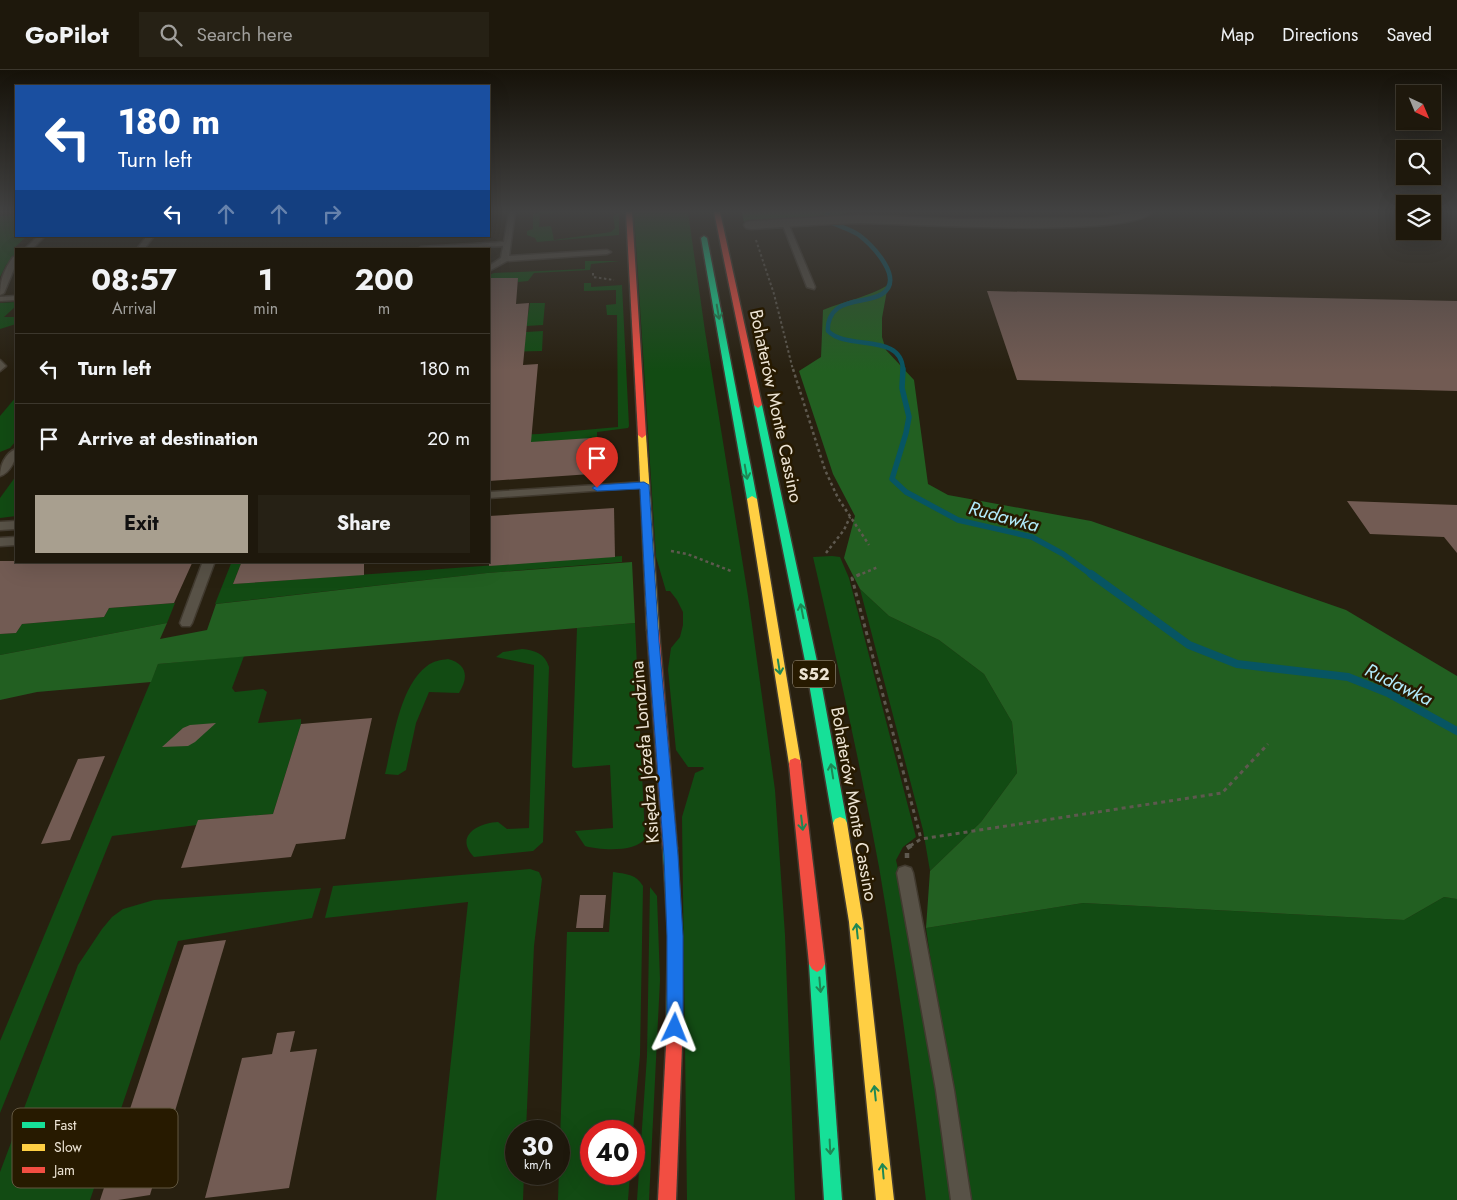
<!DOCTYPE html>
<meta charset="utf-8">
<style>
body{margin:0;font-family:Jost,sans-serif;background:#262115;color:#f1f3f6;height:100vh;display:flex;flex-direction:column;font-size:19px;white-space:nowrap}
*{box-sizing:border-box;margin:0}
p{font-size:16px;color:#a1a09d}
.icon{flex:none;width:28px;height:28px;fill:none;stroke:currentColor;stroke-width:2;stroke-linecap:round;stroke-linejoin:round}
.map{position:relative;flex:1;overflow:hidden}
.details{position:absolute;left:15px;top:178px;width:475px;height:315px;display:flex;flex-direction:column;background:#1e180c;border-radius:0px;box-shadow:0 5px 20px #0002,0 0 0 1px #3c372d}
.details>*{flex:none}
.guide{position:absolute;left:15px;top:15px;width:475px;height:152px;border-radius:0px;box-shadow:0 5px 20px #0002,0 0 0 1px #3c372d;background:#1a4fa0;color:#fff;overflow:hidden}
.needle{width:32px;rotate:136deg}
.buttons{position:absolute;left:1396px;top:15px;display:grid;gap:10px}
.buttons a{display:grid;place-items:center;width:45px;height:45px;border-radius:0px;background:#1e180c;box-shadow:0 5px 20px #0002,0 0 0 1px #3c372d;font-size:25px}
.speed{position:absolute;left:505px;top:1050px;display:flex;gap:10px;font-size:25px;font-weight:700;text-align:center}
.speed>*{display:grid;place-content:center;width:65px;height:65px;border-radius:50%;background:#1e180c;box-shadow:0 5px 20px #0002,0 0 0 1px #3c372d;line-height:1}
.speed small{font-size:12px;font-weight:400}
.speed .limit{border:8px solid #d22;background:#fff;color:#111}
.pin{position:absolute;display:grid;place-items:center;width:42px;height:42px;color:#fff;margin:-51px -21px;border-radius:50% 50% 50% 0;rotate:-45deg;box-shadow:0 0 5px #0007}
.pin .icon{rotate:45deg}
.me{position:absolute;width:55px;margin:-28px;rotate:2deg;stroke-linejoin:round;filter:drop-shadow(0 0 4px #0008)}
.turn{display:flex;align-items:center;gap:18px;height:105px;padding:0 20px;font-size:22px}
.turn .icon{width:65px;height:65px;stroke-width:2.5}
.turn b{display:block;font-size:35px;line-height:42px}
.lanes{display:flex;align-items:center;height:48px;padding:0 20px;background:#0003;justify-content:center;gap:25px;direction:ltr}
.lanes .off{opacity:.35}
.eta{display:flex;justify-content:space-evenly;align-items:center;height:85px;text-align:center}
.eta b{font-size:30px;font-weight:700;line-height:35px}
.action{display:flex;gap:10px;margin-top:auto;padding:10px 20px}
.action a{flex:1;height:58px;border-radius:0px;background:#a89f8f;color:#111;font-size:20px;font-weight:700;line-height:58px;text-align:center}
.action a+a{background:#262115;color:#f1f3f6}
ul{padding:0;list-style:none}
li{display:flex;align-items:center;gap:15px;height:70px;padding:0 20px;border-top:1px solid #3c372d}
li div{flex:1}
li b{display:block;font-size:19px}
li em{font-style:normal}
header{display:flex;align-items:center;gap:30px;box-sizing:border-box;height:70px;padding:0 25px;background:#1e180c;border-bottom:1px solid #3c372d}
header strong{font-size:24px}
nav{display:flex;gap:28px;margin-inline-start:auto;font-size:18px}
.search{width:350px;height:45px;background:#262115;display:flex;align-items:center;gap:12px;box-sizing:border-box;padding:0 18px;border-radius:0px;color:#a1a09d;font-size:19px}
.map>svg:first-child{display:block}
</style>
<header>
<strong>GoPilot</strong>
<div class="search"><svg class="icon" aria-label="search" viewBox="0 0 24 24"><circle cx="10" cy="10" r="6"/><path d="M15 15l6 6"/></svg>Search here</div>
<nav><a>Map</a><a>Directions</a><a>Saved</a></nav>
</header>
<div class="map">
<svg width="1457" height="1130" viewBox="0 0 1457 1130">
<rect width="100%" height="100%" fill="#282010"/>
<!-- green -->
<g fill="#124b13">
<path d="M539,142H563L540,144L539,157L551,156L554,170L611,162L615,158L613,146L617,143L619,144V165L537,172L535,168L527,165V161L533,159V144Z"/>
<path d="M634,142H688L705,261L748,526L775,720L785,865L795,1130H687L682,747L695,703L704,699L703,697H688L676,680L668,599L671,578L680,567L683,555V542L677,530L670,521H666L656,487Z"/>
<path d="M16,145V166H27L14,178H23L16,179V185L6,195L0,207V146Z"/>
<path d="M585,191H620L591,194L590,200L534,203L528,211L518,212V208H494L489,211V205L494,203L585,199Z"/>
<path d="M584,213H591V217L622,215L629,356L628,358L597,362V368L489,375V366L539,364L618,357L617,245H607L606,235L616,234V220L584,221Z"/>
<path d="M16,232V236L4,247H16V254L0,259V233Z"/>
<path d="M530,233H545L543,255L526,256Z"/>
<path d="M505,234H517L524,280L526,262L543,261L542,281L489,282L490,239Z"/>
<path d="M16,327V371L10,378L0,382V346Z"/>
<path d="M16,406V446L0,448V428Z"/>
<path d="M622,486V492L487,503L215,534L232,491H242L233,514Z"/>
<path d="M832,486L840,487L849,508L916,767L903,777L896,790L917,885L954,1130H926C913,1019 898,908 879,797C860,693 837,590 813,487Z"/>
<path d="M860,519L889,546L939,570L984,604L1012,652L1017,703L981,752L930,801L923,760Z"/>
<path d="M175,533L167,553L0,585V564L16,563L22,554L104,547L109,538Z"/>
<path d="M635,553L645,768C637,783 599,780 585,776L575,761L613,758L610,695L574,698L572,696L577,558Z"/>
<path d="M522,579C535,580 545,584 549,597L543,772L533,781L474,787C454,766 478,753 498,752L507,759L529,758L534,595L496,587L503,582Z"/>
<path d="M244,586L232,618L235,622L263,619L267,622L258,653L301,649V654L273,744L199,750L197,755L112,766L0,1043V971L158,594Z"/>
<path d="M448,589C467,594 469,607 459,623L429,622L416,653L406,700L398,705L385,704C393,672 399,617 427,596C433,591 441,590 448,589Z"/>
<path d="M530,799L539,802L542,809L534,876L526,1061H516V1104H524L523,1130H436L468,832L325,848L333,816Z"/>
<path d="M613,802C626,804 636,804 643,816L640,985L633,1061H591V1104H630L628,1130H558L567,862H609Z"/>
<path d="M650,817L657,826L660,910L649,1130H637L647,986Z"/>
<path d="M321,818L312,848L178,871L90,1130H0V1102L78,895L102,859L112,847L123,839L154,830Z"/>
<path d="M1444,827L1457,829V1130H966L926,858L1083,833L1404,850Z"/>
</g>
<!-- forest -->
<g fill="#225f21">
<path d="M742,142H848L836,148L748,153L744,152Z"/>
<path d="M888,215L882,248V267L886,280L914,310L928,414L948,425L1091,451L1346,540L1457,606V829L1444,827L1404,850L1083,833L926,858L930,801L981,752L1017,703L1012,652L984,604L939,570L889,546L860,519L844,488L855,446L833,404L799,301L821,287L823,240C845,231 868,227 888,215Z"/>
<path d="M632,492L635,553L158,594L151,612L37,622L0,630V585L167,553L160,569L207,560L216,534L487,503Z"/>
</g>
<g fill="none" stroke-linecap="round" stroke-linejoin="round">
<!-- stream-far2 -->
<g stroke="#075563" stroke-width="4.5">
<path d="M826,148L828,142"/>
<path d="M828,151C838,156 850,159 859,165C873,176 905,209 882,224C869,232 851,229 838,238C831,243 827,252 828,261C847,281 902,262 903,300"/>
</g>
<!-- stream-far1 -->
<path stroke="#075563" stroke-width="5.5" d="M903,299L902,318L909,347L906,363L892,409L906,422L958,450L1032,467L1063,484L1093,506"/>
<!-- stream -->
<path stroke="#075563" stroke-width="8" d="M1091,504L1189,575L1237,594L1348,607L1388,623L1457,661"/>
</g>
<!-- building -->
<g fill="#725b53">
<path d="M489,208H518L516,234L529,233L523,295L538,294L531,372L591,368V404L489,411Z"/>
<path d="M987,221L1457,231V321L1017,310Z"/>
<path d="M1347,431L1457,435V483L1444,467L1370,464Z"/>
<path d="M614,438L615,487L489,496V446Z"/>
<path d="M0,491H193L174,533L109,538L104,547L22,554L16,563L0,564Z"/>
<path d="M242,491H364V505L233,514Z"/>
<path d="M372,648L345,769L296,774L291,787L181,798L198,750L273,744L301,654Z"/>
<path d="M216,653L195,672L188,676L162,677L183,658L190,655Z"/>
<path d="M105,686L70,770L41,774L78,689Z"/>
<path d="M580,825H606L603,858H576Z"/>
<path d="M226,870L150,1125L118,1130H100L184,875Z"/>
<path d="M295,961L290,982L317,979L289,1118L205,1128L242,988L272,984L277,963Z"/>
</g>
<g fill="none" stroke-linecap="round" stroke-linejoin="round">
<defs>
<g id="lane">
<path d="M509,142H515L509,186L607,180L611,182L607,184L507,191L489,201V196L501,188L503,176L418,179L421,177L504,172Z"/>
<path d="M785,151L788,153L815,217L814,219L807,217L782,153Z"/>
<path d="M38,166H45L32,179H25Z"/>
<path d="M147,166H154L144,179H137Z"/>
<path d="M13,187H16V194L4,223L0,225C0,210 4,200 13,187Z"/>
<path d="M16,226V230L0,231V227Z"/>
<path d="M0,290L6,296L0,301Z"/>
<path d="M16,379C17,389 10,403 0,406C0,396 5,383 16,379Z"/>
<path d="M644,412L648,413L649,415L648,417L489,428V422Z"/>
<path d="M16,451V459L0,460V452Z"/>
<path d="M16,467V475L0,476V468Z"/>
<path d="M203,491H215L192,553L190,556H182L180,553Z"/>
<path d="M905,796L911,798L913,803L954,1020L971,1130H951L936,1020L897,803L899,798Z"/>
</g>
<path id="street" d="M1134,142H1152C1130,169 902,153 858,153C822,154 786,157 751,159L746,158L744,155L746,152L751,151L858,145L955,149L1105,148Z"/>
<g id="fast">
<path d="M704,166L707,168L757,429L752,432L747,429L701,168Z"/>
<path d="M758,332L762,335L818,596L847,753L845,757L840,759L835,757L833,753L806,596L754,335Z"/>
<path d="M670,772L675,773L677,778L682,866V976L680,982L674,984L668,982L666,976L668,866L663,778L665,773Z"/>
<path d="M817,886L822,889L825,894L842,1130H824L809,894L812,889Z"/>
</g>
<g id="slow">
<path d="M642,362L646,365L659,560L653,564L647,560L638,365Z"/>
<path d="M752,426L757,429L801,694L800,698L795,700L790,698L789,694L747,429Z"/>
<path d="M840,747L845,749L847,753L863,852L894,1130H876L849,852L833,753L835,749Z"/>
</g>
<g id="jam">
<path d="M626,142H632L646,365L642,368L638,365Z"/>
<path d="M714,142H720L762,335L758,338L754,335Z"/>
<path d="M653,556L659,560L677,778L675,783L670,784L665,783L663,778L647,560Z"/>
<path d="M795,688L800,690L801,694L825,894L822,899L817,902L812,899L809,894L789,694L790,690Z"/>
<path d="M674,968L680,970L682,976L676,1130H658L666,976L668,970Z"/>
</g>
</defs>
<!-- lane casing -->
<use href="#lane" stroke="#413a2f" stroke-width="3"/>
<!-- street casing -->
<use href="#street" stroke="#413a2f" stroke-width="3"/>
<!-- fast casing -->
<use href="#fast" stroke="#413a2f" stroke-width="3"/>
<!-- slow casing -->
<use href="#slow" stroke="#413a2f" stroke-width="3"/>
<!-- jam casing -->
<use href="#jam" stroke="#413a2f" stroke-width="3"/>
<!-- path-far3 -->
<g stroke="#5e594f" stroke-width="2" stroke-dasharray="2.5 2.5" stroke-linecap="butt">
<path d="M756,170L774,224L793,300"/>
<path d="M593,203V207L614,210"/>
</g>
<!-- path-far2 -->
<g stroke="#5e594f" stroke-width="2.5" stroke-dasharray="3 3" stroke-linecap="butt">
<path d="M793,299L825,400L838,428L869,475"/>
<path d="M671,481L687,484L731,501"/>
<path d="M826,483L844,460L850,447"/>
<path d="M857,506L878,497"/>
</g>
<!-- path-far1 -->
<g stroke="#5e594f" stroke-width="3" stroke-dasharray="4 4" stroke-linecap="butt">
<path d="M860,504L852,508L921,769"/>
<path d="M910,776L921,769L1222,723L1268,674"/>
</g>
<!-- path -->
<path stroke="#5e594f" stroke-width="4.5" stroke-dasharray="5 5" stroke-linecap="butt" d="M907,788V778L912,775"/>
<!-- lane -->
<use href="#lane" fill="#585247" fill-rule="evenodd"/>
<!-- street -->
<use href="#street" fill="#585247" fill-rule="evenodd"/>
<!-- fast -->
<use href="#fast" fill="#16e098" fill-rule="evenodd"/>
<!-- slow -->
<use href="#slow" fill="#ffcf43" fill-rule="evenodd"/>
<!-- jam -->
<use href="#jam" fill="#f24e42" fill-rule="evenodd"/>
</g>
<!-- one-way arrows -->
<defs><path id="oneway-shaft" d="M-6 0H5M1.5-3L5.5 0L1.5 3" fill="none" stroke-width="1.6" stroke-linecap="round" stroke-linejoin="round" transform="scale(1.25)"/></defs>
<g stroke="#1e8754">
<use href="#oneway-shaft" transform="translate(718 242) rotate(80)"/>
<use href="#oneway-shaft" transform="translate(746 402) rotate(80)"/>
<use href="#oneway-shaft" transform="translate(802 541) rotate(-101)"/>
<use href="#oneway-shaft" transform="translate(779 597) rotate(81)"/>
<use href="#oneway-shaft" transform="translate(832 701) rotate(-99)"/>
<use href="#oneway-shaft" transform="translate(802 753) rotate(83)"/>
<use href="#oneway-shaft" transform="translate(857 861) rotate(-96)"/>
<use href="#oneway-shaft" transform="translate(820 915) rotate(85)"/>
<use href="#oneway-shaft" transform="translate(875 1023) rotate(-96)"/>
<use href="#oneway-shaft" transform="translate(830 1077) rotate(87)"/>
<use href="#oneway-shaft" transform="translate(883 1101) rotate(-95)"/>
</g>
<!-- sky -->
<linearGradient id="sky" x2="0" y2="1"><stop stop-color="#161209"/><stop offset="0.47" stop-color="#424242"/><stop offset="1" stop-color="#424242" stop-opacity="0"/></linearGradient>
<rect width="1457" height="301" fill="url(#sky)"/>
<!-- route -->
<path fill="#1a73e8" stroke="#114b97" d="M644,412L649,415L659,572L678,786L683,866V958L681,964L675,966L669,964L667,958V866L664,786L648,572L640,419L597,421L592,418L597,415Z"/>
<g text-anchor="middle" stroke-width="5" stroke-linejoin="round" paint-order="stroke">
<!-- shield labels -->
<rect fill="#271a00" stroke="#b2a794" stroke-width="1" x="793" y="590.5" width="42" height="27" rx="4"/>
<g font-size="16" font-weight="bold" fill="#ede4d4">
<text x="814" y="610">S52</text>
</g>
<!-- street labels -->
<g font-size="18" fill="#ede4d4" stroke="#271a00">
<text transform="translate(776 336) rotate(78)" y="6">Bohaterów Monte Cassino</text>
<text transform="translate(645 682) rotate(-95)" y="6">Księdza Józefa Londzina</text>
<text transform="translate(854 734) rotate(80)" y="6">Bohaterów Monte Cassino</text>
</g>
<!-- water labels -->
<g font-size="19" font-style="italic" fill="#b2ebfb" stroke="#271a00">
<text transform="translate(1004 446) rotate(15)" y="7">Rudawka</text>
<text transform="translate(1399 614) rotate(26)" y="7">Rudawka</text>
</g>
</g>
<!-- legend -->
<rect x="12" y="1038" width="166" height="80" rx="8" fill="#271a00" stroke="#625740" stroke-width="1"/>
<rect x="22" y="1052" width="23" height="6" fill="#16e098"/>
<rect x="22" y="1074" width="23" height="7" fill="#ffcf43"/>
<rect x="22" y="1097" width="23" height="6" fill="#f24e42"/>
<g font-size="14" fill="#ede4d4">
<text x="54" y="1060">Fast</text>
<text x="54" y="1082">Slow</text>
<text x="54" y="1105">Jam</text>
</g>
</svg>
<div class="buttons">
<a><svg class="needle" viewBox="-14 -14 28 28"><path d="M0-13l5 13h-10z" fill="#e53935"/><path d="M0 13l5-13h-10z" fill="#a1a09d"/></svg></a>
<a><svg class="icon" aria-label="search" viewBox="0 0 24 24"><circle cx="10" cy="10" r="6"/><path d="M15 15l6 6"/></svg></a>
<a><svg class="icon" aria-label="layers" viewBox="0 0 24 24"><path d="M12 4l9 5-9 5-9-5zM3 14l9 5 9-5"/></svg></a>
</div>
<div class="speed"><div>30<small>km/h</small></div><div class="limit">40</div></div>
<div class="pin" style="left:597px;top:418px;background:#d93025"><svg class="icon" aria-label="arrive" viewBox="0 0 24 24"><path d="M6 21V4h12l-3 4 3 4H6"/></svg></div>
<svg class="me" style="left:675px;top:958px" viewBox="-20 -20 40 40"><path d="M0-17L14 15 0 8-14 15z" fill="#1a73e8" stroke="#fff" stroke-width="4"/></svg>
<div class="guide">
<div class="turn"><svg class="icon" aria-label="left" viewBox="0 0 24 24"><path d="M17 20v-9H6M10 6l-5 5 5 5"/></svg><div><b>180 m</b>Turn left</div></div>
<div class="lanes"><svg class="icon" aria-label="left" viewBox="0 0 24 24"><path d="M17 20v-9H6M10 6l-5 5 5 5"/></svg><svg class="icon off" aria-label="ahead" viewBox="0 0 24 24"><path d="M12 20V5M6 11l6-6 6 6"/></svg><svg class="icon off" aria-label="ahead" viewBox="0 0 24 24"><path d="M12 20V5M6 11l6-6 6 6"/></svg><svg class="icon off" aria-label="right" viewBox="0 0 24 24"><path d="M7 20v-9h11M14 6l5 5-5 5"/></svg></div>
</div>
<section class="details">
<div class="eta">
<div><b>08:57</b><p>Arrival</p></div>
<div><b>1</b><p>min</p></div>
<div><b>200</b><p>m</p></div>
</div>
<ul>
<li><svg class="icon" aria-label="left" viewBox="0 0 24 24"><path d="M17 20v-9H6M10 6l-5 5 5 5"/></svg><div><b>Turn left</b></div><em>180 m</em></li>
<li><svg class="icon" aria-label="arrive" viewBox="0 0 24 24"><path d="M6 21V4h12l-3 4 3 4H6"/></svg><div><b>Arrive at destination</b></div><em>20 m</em></li>
</ul>
<div class="action"><a>Exit</a><a>Share</a></div>
</section>
</div>
